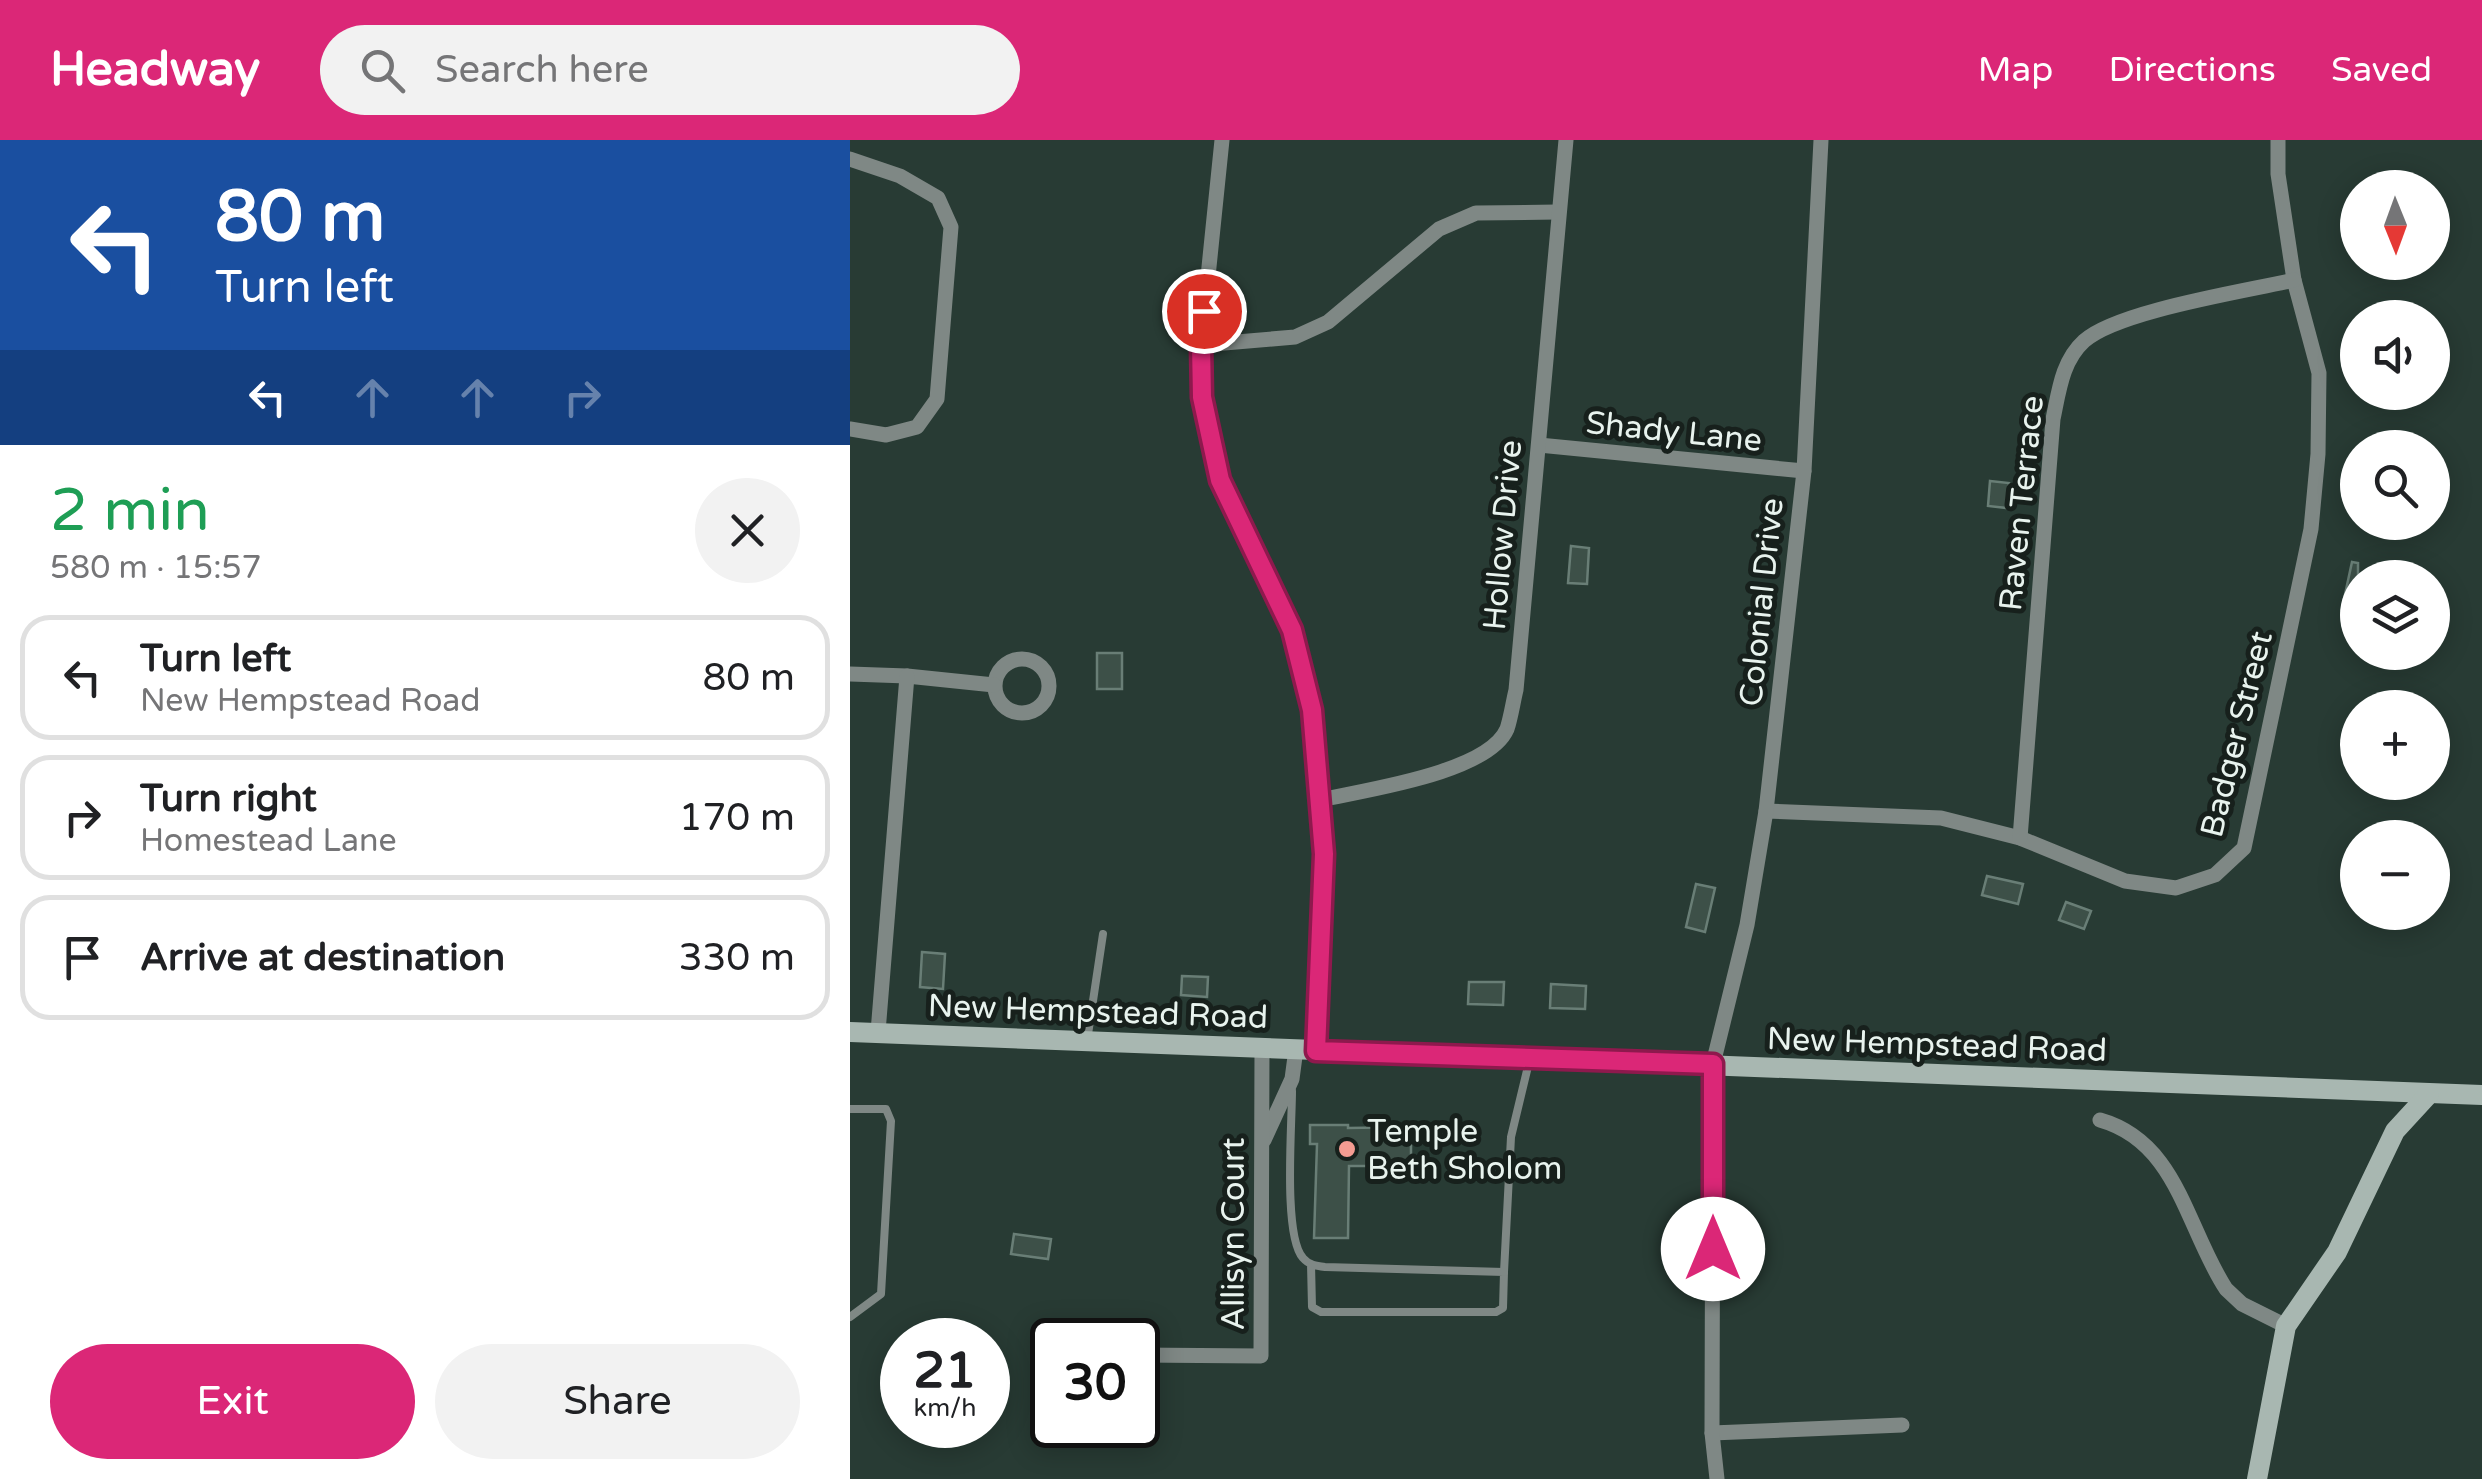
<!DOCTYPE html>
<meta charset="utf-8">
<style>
body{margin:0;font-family:"Varela Round",sans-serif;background:#f2f2f2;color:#202124;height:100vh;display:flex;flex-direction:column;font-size:38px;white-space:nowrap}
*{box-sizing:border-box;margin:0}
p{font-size:32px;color:#757577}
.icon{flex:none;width:55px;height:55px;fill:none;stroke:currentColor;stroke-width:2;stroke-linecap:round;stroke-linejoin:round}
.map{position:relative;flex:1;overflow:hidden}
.panel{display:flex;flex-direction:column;background:#fff;width:850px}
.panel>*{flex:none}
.hud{background:#1a4fa0;color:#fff;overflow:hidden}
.needle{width:65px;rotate:179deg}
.fabs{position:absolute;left:1490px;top:30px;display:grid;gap:20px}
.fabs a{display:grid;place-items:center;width:110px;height:110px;border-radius:50%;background:#fff;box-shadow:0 5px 25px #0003;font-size:50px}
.speed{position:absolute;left:30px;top:1178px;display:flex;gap:20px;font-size:50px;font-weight:700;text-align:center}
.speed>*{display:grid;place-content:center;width:130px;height:130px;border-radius:50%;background:#fff;box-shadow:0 5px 25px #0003;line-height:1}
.speed small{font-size:25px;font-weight:400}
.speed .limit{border:5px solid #111;border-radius:15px;background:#fff;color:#111}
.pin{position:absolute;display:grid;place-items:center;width:85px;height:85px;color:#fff;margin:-42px;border:5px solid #fff;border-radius:50%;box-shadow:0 2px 10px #0007}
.me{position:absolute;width:110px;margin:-55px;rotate:0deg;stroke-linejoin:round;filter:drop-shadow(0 0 8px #0008)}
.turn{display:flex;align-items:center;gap:35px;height:210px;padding:0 50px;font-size:45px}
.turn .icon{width:130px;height:130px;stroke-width:2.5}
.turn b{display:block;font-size:70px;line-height:85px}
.lanes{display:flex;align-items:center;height:95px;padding:0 50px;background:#0003;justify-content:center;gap:50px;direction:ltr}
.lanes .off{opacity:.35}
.round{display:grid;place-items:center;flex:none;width:105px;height:105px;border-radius:52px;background:#f2f2f2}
.overview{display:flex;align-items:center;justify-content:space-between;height:170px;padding:0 50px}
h1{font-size:60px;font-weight:600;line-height:75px;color:#1e9e55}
.cta{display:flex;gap:20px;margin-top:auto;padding:20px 50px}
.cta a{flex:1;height:115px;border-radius:60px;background:#db2777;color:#fff;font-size:40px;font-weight:600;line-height:115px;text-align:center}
.cta a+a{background:#f2f2f2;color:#202124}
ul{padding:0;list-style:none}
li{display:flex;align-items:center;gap:30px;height:125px;margin:0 20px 15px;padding:0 30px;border:5px solid #e0e0e0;border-radius:30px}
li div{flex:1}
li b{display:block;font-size:38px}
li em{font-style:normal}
header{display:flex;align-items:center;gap:60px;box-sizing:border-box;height:140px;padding:0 50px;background:#db2777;color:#fff}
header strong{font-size:48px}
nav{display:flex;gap:55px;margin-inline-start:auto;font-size:35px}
.search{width:700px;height:90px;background:#f2f2f2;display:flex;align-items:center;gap:25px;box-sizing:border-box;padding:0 35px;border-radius:55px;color:#757577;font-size:38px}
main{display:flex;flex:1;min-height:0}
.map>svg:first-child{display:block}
</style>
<header>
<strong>Headway</strong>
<div class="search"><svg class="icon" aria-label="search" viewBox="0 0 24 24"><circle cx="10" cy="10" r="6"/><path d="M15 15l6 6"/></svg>Search here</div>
<nav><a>Map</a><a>Directions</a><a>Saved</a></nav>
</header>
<main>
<section class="panel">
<div class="hud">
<div class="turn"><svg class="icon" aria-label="left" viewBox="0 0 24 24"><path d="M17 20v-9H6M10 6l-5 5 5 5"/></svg><div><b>80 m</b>Turn left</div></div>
<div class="lanes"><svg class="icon" aria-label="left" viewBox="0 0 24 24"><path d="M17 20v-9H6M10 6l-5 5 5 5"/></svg><svg class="icon off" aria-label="ahead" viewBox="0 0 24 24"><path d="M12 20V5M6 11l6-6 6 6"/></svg><svg class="icon off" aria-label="ahead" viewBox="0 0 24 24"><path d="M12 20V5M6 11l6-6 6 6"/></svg><svg class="icon off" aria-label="right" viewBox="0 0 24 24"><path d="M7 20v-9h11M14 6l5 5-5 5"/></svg></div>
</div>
<div class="overview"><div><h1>2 min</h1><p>580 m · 15:57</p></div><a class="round"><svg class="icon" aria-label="close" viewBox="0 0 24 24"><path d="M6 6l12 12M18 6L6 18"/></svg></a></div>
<ul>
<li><svg class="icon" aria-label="left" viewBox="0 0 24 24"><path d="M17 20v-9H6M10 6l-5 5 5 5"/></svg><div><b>Turn left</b><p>New Hempstead Road</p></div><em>80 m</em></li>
<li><svg class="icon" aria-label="right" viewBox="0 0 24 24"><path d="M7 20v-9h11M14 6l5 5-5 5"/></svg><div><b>Turn right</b><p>Homestead Lane</p></div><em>170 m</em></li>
<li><svg class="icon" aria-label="arrive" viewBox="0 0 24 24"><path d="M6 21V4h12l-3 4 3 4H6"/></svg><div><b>Arrive at destination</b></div><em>330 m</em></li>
</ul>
<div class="cta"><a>Exit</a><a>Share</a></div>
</section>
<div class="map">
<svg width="1632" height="1339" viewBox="0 0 1632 1339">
<rect width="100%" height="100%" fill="#283b34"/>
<!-- building -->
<g fill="#3d5048" stroke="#697e76" stroke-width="2.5">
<path d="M1140,341L1159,343L1157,368L1138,366Z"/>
<path d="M721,406L739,408L737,444L718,443Z"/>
<path d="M1502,422L1508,423V462L1494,459Z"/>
<rect x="247" y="513" width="25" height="36"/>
<path d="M1137,736L1173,744L1168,764L1132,755Z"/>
<path d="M846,744L865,748L855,792L836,787Z"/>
<path d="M1216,762L1241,771L1234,789L1209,780Z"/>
<path d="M72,812L95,814L93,849L70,847Z"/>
<path d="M332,836L358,837L357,857L331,855Z"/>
<path d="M619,842H654L653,865L618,864Z"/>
<path d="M701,844L736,846L735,869L700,868Z"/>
<path d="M460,985H498V988L561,987V1026H499L498,1098H464L467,1004H460Z"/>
<path d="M164,1094L201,1099L198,1119L161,1114Z"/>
</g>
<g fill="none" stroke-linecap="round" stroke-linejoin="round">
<!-- lane -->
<g stroke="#7f8885" stroke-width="8">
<path d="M237,901L253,794"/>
<path d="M442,951C442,985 433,1096 453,1118C459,1125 466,1126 475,1127L654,1132L653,1168L646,1172H471L462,1167L461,1124"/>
<path d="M0,969H36L41,981L31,1154L0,1177"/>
<path d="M654,1132L661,997L680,918"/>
</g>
<!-- street -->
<g stroke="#7f8885" stroke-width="15">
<path d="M372,0L351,205L352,257L370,339L441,490L462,570L475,713L467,911"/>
<path d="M0,19L50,36L88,58L101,87L87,259L67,287L36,295L0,289"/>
<path d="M351,205L445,197L478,182L589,89L626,73L707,72"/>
<path d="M689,305L954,331"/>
<circle cx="172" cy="546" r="27"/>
<path d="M0,534L57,536L144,545"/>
<path d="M470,660C514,650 638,633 657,589C661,577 663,562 666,550L716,0"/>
<path d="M916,671L1091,678L1170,698L1275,741L1326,748L1365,735L1394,708L1461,389L1468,314L1469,233L1444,140L1428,34V0"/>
<path d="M1170,698L1203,279C1209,251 1212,221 1234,201C1267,171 1396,151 1444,140"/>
<path d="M28,892L57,536"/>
<path d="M1250,980C1328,1002 1336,1088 1376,1149L1392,1164L1436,1186"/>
<path d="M414,1000L442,939L446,909"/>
<path d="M288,1215L411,1216L412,908"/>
<path d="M862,1293L1052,1285"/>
<path d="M867,1339L862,1293L863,924L897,785L916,671L954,331L971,0"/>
</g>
<!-- secondary -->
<g stroke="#a8b7b1" stroke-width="20">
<path d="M0,892L1632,955"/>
<path d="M1407,1339L1436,1186L1487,1112L1545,991L1579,954"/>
</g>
</g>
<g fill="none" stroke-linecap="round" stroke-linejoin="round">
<defs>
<path id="route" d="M354,171L351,205L352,257L370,340L442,490L462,570L474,714L466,911L863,924V1109"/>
</defs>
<!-- route casing -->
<use href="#route" stroke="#8e194d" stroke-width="25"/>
<!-- route -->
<use href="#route" stroke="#db2777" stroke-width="18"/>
</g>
<!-- markers -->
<circle fill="#f59c92" stroke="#17201c" stroke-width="4" cx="497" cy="1009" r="10"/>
<g text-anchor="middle" stroke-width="10" stroke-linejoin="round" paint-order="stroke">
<!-- street labels -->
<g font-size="32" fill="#e8f3ee" stroke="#17201c">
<text transform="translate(824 291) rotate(6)" y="11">Shady Lane</text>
<text transform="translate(1171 363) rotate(-84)" y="11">Raven Terrace</text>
<text transform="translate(652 395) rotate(-85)" y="11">Hollow Drive</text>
<text transform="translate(911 462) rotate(-84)" y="11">Colonial Drive</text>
<text transform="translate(1386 594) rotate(-76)" y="11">Badger Street</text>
<text transform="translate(248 871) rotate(2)" y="11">New Hempstead Road</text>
<text transform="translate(1087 904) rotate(2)" y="11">New Hempstead Road</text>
<text transform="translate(383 1094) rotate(-90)" y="11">Allisyn Court</text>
</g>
<!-- poi labels -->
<g font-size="32" fill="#e8f3ee" stroke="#17201c" text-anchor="start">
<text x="517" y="1002">Temple<tspan x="517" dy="37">Beth Sholom</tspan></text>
</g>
</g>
</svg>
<div class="fabs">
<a><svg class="needle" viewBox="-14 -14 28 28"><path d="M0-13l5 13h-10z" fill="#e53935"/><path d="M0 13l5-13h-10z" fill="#757577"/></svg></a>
<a><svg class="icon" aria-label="sound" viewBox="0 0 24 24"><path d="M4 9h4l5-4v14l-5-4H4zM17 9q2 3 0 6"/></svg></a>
<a><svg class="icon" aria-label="search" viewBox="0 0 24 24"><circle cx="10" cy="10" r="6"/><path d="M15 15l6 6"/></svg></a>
<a><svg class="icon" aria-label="layers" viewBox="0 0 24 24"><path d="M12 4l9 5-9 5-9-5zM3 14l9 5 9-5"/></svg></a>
<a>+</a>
<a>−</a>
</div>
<div class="speed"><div>21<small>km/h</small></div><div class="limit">30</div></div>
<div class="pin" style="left:354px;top:171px;background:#d93025"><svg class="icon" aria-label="arrive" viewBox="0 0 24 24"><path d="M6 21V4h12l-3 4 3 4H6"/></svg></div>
<svg class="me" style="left:863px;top:1109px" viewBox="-20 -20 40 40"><circle r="19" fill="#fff"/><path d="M0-13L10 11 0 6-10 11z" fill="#db2777"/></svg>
</div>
</main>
